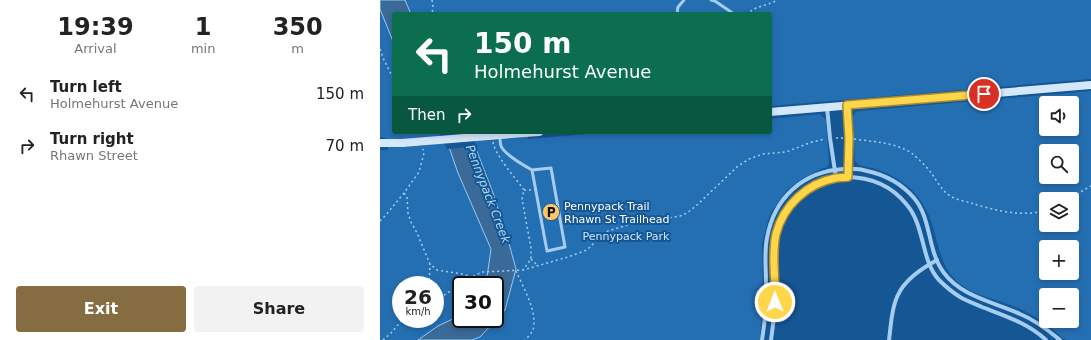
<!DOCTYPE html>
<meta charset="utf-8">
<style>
body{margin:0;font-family:"DejaVu Sans",sans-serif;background:#f2f2f2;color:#222;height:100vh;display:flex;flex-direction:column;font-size:15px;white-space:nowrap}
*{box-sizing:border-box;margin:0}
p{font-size:13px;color:#767676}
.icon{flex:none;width:22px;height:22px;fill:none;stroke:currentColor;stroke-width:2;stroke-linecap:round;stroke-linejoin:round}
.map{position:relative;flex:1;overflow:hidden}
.sheet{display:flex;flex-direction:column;background:#fff;width:380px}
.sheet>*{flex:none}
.guide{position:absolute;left:12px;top:12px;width:380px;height:122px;border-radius:4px;box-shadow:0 2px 6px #0003;background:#0b6e4f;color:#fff;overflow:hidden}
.controls{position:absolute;left:659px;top:96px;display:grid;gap:8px}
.controls a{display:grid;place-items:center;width:40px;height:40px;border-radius:4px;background:#fff;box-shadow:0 2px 6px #0003;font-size:20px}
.speed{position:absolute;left:12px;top:276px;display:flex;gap:8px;font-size:20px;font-weight:700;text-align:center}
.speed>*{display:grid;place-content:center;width:52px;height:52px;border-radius:50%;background:#fff;box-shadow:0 2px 6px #0003;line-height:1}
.speed small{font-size:10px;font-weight:400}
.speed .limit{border:2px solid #111;border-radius:6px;background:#fff;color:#111}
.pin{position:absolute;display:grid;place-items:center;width:34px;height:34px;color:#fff;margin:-17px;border:2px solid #fff;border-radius:50%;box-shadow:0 1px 4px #0007}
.me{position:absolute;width:44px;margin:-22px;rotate:359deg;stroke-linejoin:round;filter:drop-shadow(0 0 3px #0008)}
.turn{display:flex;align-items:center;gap:14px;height:84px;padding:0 16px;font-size:18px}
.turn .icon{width:52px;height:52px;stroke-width:2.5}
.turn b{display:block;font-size:28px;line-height:34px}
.then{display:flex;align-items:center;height:38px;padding:0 16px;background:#0003;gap:8px;font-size:15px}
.eta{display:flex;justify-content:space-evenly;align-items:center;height:68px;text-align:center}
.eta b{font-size:24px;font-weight:800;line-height:28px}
.button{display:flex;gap:8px;margin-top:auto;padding:8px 16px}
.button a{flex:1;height:46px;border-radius:4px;background:#856c41;color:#fff;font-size:16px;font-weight:800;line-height:46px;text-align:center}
.button a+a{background:#f2f2f2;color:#222}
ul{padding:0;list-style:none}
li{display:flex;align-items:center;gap:12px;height:52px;padding:0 16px}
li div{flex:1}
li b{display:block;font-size:15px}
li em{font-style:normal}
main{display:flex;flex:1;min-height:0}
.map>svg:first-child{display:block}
</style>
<main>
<section class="sheet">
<div class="eta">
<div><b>19:39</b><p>Arrival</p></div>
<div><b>1</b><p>min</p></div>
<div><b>350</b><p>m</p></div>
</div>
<ul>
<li><svg class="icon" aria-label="left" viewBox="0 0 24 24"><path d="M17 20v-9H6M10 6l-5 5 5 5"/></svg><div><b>Turn left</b><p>Holmehurst Avenue</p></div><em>150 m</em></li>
<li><svg class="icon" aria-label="right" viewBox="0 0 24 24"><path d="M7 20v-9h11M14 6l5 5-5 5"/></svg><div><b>Turn right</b><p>Rhawn Street</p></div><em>70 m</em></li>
</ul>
<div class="button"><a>Exit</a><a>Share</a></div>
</section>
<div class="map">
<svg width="711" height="340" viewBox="0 0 711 340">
<rect width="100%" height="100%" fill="#155695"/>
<!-- green -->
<g fill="#246fb2" fill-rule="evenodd">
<path d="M0,0H711V79L390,106V14H14V132H147L148,139L229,132H390V119L440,114L446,120L449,164L446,168H443L423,178L407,190L392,211L389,217L382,244L383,297L380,340H0V150H8L6,138L0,137ZM21,285H55V319H21ZM81,285H115V319H81Z"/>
<path d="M711,91V340C705,340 692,340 687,340C682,339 674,330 670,327C664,322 657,318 650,314C642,310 635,306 627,304C612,298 594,295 580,284C562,270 559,248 553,227C542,189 515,172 479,165L475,161L472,117L476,112L479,111ZM666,103H692V129H666ZM666,151H692V177H666ZM666,199H692V225H666ZM666,247H692V273H666ZM666,295H692V321H666Z"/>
</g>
<!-- water -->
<g fill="#3b6a98" stroke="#97caf5">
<path d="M0,0H25L31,14H14V44L0,9Z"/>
<path d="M61,132H87L96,149L113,193L128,240L136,269L125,310L100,337L92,340H38L58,326L81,315V319H115V285H104L107,277L111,249L78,173L70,150Z"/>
</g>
<!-- pier -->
<path fill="#155695" d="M59,132H89L97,146L67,149Z"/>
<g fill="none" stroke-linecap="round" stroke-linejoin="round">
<!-- path -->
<g stroke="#a5cdf2" stroke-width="1.5" stroke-dasharray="2 3" stroke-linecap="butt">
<path d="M52,0L53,7L52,14"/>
<path d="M366,14L376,8L394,2L396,0"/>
<path d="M0,49L4,60L14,80"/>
<path d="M456,138H464"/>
<path d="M474,139C494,142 512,142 530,152C538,158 546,166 552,174C556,180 561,188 566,193C573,199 583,201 591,203C613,210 644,218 666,210"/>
<path d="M113,142C116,157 135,177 144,190L142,199L151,248V259L143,270"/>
<path d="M144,190H152"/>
<path d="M24,193L27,197L28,213L31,222L37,233L50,264L57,270L83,274L92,277"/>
<path d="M688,199L711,186"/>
<path d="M0,221L5,216L24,193L39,172L44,153L43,149"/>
<path d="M151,259L158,266"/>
<path d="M136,271C143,287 158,312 153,330C151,334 148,337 145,340"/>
<path d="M49,285L50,264"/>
<path d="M55,300L66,294L88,279L102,272L143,270L188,257L207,250L222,235L228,231L257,222L268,219H282L300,216L307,213L317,205L358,166L369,159L383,154L406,152L432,142L445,139"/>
<path d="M3,340L11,333L23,319"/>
</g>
<!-- service -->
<g stroke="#a5cdf2" stroke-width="3">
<path d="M331,0L335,1L354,14"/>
<path d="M297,14L298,7L304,0"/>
<path d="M120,136C120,139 120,143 121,146C125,155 143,165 152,170L167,251L185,247L171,168L152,170"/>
</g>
<!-- minor -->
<g stroke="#a5cdf2" stroke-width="4">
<path d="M467,106L469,138L468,177"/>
<path d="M447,107L450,138L456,178"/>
<path d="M382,340C385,321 387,302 386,283C386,268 384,252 387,238C394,198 423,171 464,169C468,169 472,169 476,169C480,169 484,170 487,171C506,175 521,183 534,198C552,219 547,251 564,273C582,297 614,302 640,314C655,320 668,330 680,340"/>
<path d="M391,340C393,324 396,308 395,292C395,273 391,253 396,234C404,203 434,178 466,177C491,177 512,186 527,205C545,226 541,261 559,280C565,286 572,292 580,297C587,301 595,304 602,307C625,316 648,323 666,340"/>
<path d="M509,340C511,326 511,310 517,297C524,280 541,269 557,260"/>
</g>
<!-- secondary -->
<g stroke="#d4e8fc" stroke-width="8">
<path d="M390,112L711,85"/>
<path d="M144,133L159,132"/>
<path d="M0,143H22"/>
</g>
<!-- secondary-bridge -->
<path stroke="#d4e8fc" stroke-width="8" d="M22,143L144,133"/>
</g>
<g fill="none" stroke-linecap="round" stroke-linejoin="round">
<defs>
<path id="route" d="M395,302C396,280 391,256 396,234C403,206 427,183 456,178C459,177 464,178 468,177L469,138L467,105L604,94"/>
</defs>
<!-- route casing -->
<use href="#route" stroke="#a68a30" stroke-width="10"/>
<!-- route -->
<use href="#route" stroke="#ffd54a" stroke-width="7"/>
</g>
<!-- icons -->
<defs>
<symbol id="parking-disc" viewBox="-11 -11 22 22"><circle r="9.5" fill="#ffc766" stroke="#155695"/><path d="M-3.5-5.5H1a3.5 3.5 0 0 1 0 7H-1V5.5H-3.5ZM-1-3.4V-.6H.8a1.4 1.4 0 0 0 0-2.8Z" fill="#111"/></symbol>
</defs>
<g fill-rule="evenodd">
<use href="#parking-disc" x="161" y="202" width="20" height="20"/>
</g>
<g text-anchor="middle" stroke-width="4" stroke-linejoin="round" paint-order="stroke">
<!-- poi labels -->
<g font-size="11" fill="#fff" stroke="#155695" text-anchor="start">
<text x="184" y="210">Pennypack Trail<tspan x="184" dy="13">Rhawn St Trailhead</tspan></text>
</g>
<!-- park labels -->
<g font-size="11" fill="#cde6fc" stroke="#155695">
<text x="246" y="240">Pennypack Park</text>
</g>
<!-- water labels -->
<g font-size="12" font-style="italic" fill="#b1d7f8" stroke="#155695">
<text transform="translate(108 194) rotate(69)" y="4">Pennypack Creek</text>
</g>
</g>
</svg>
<div class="controls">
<a><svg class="icon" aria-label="sound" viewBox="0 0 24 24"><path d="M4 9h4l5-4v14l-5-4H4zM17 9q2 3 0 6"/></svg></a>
<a><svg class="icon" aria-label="search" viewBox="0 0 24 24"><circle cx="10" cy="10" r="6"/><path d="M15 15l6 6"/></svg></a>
<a><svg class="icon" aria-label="layers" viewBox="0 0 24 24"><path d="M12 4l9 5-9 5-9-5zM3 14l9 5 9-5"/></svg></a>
<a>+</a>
<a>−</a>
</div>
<div class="speed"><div>26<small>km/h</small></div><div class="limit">30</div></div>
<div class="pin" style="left:604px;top:94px;background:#d93025"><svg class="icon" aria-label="arrive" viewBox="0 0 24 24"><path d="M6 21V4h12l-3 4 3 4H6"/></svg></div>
<svg class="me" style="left:395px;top:302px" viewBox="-20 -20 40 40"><circle r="17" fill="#ffd54a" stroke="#fff" stroke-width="3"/><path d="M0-11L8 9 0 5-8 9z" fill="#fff"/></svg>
<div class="guide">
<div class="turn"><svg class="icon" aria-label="left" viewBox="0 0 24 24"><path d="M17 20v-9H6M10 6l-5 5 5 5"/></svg><div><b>150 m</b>Holmehurst Avenue</div></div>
<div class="then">Then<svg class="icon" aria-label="right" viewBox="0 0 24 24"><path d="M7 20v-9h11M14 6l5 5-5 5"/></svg></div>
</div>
</div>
</main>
